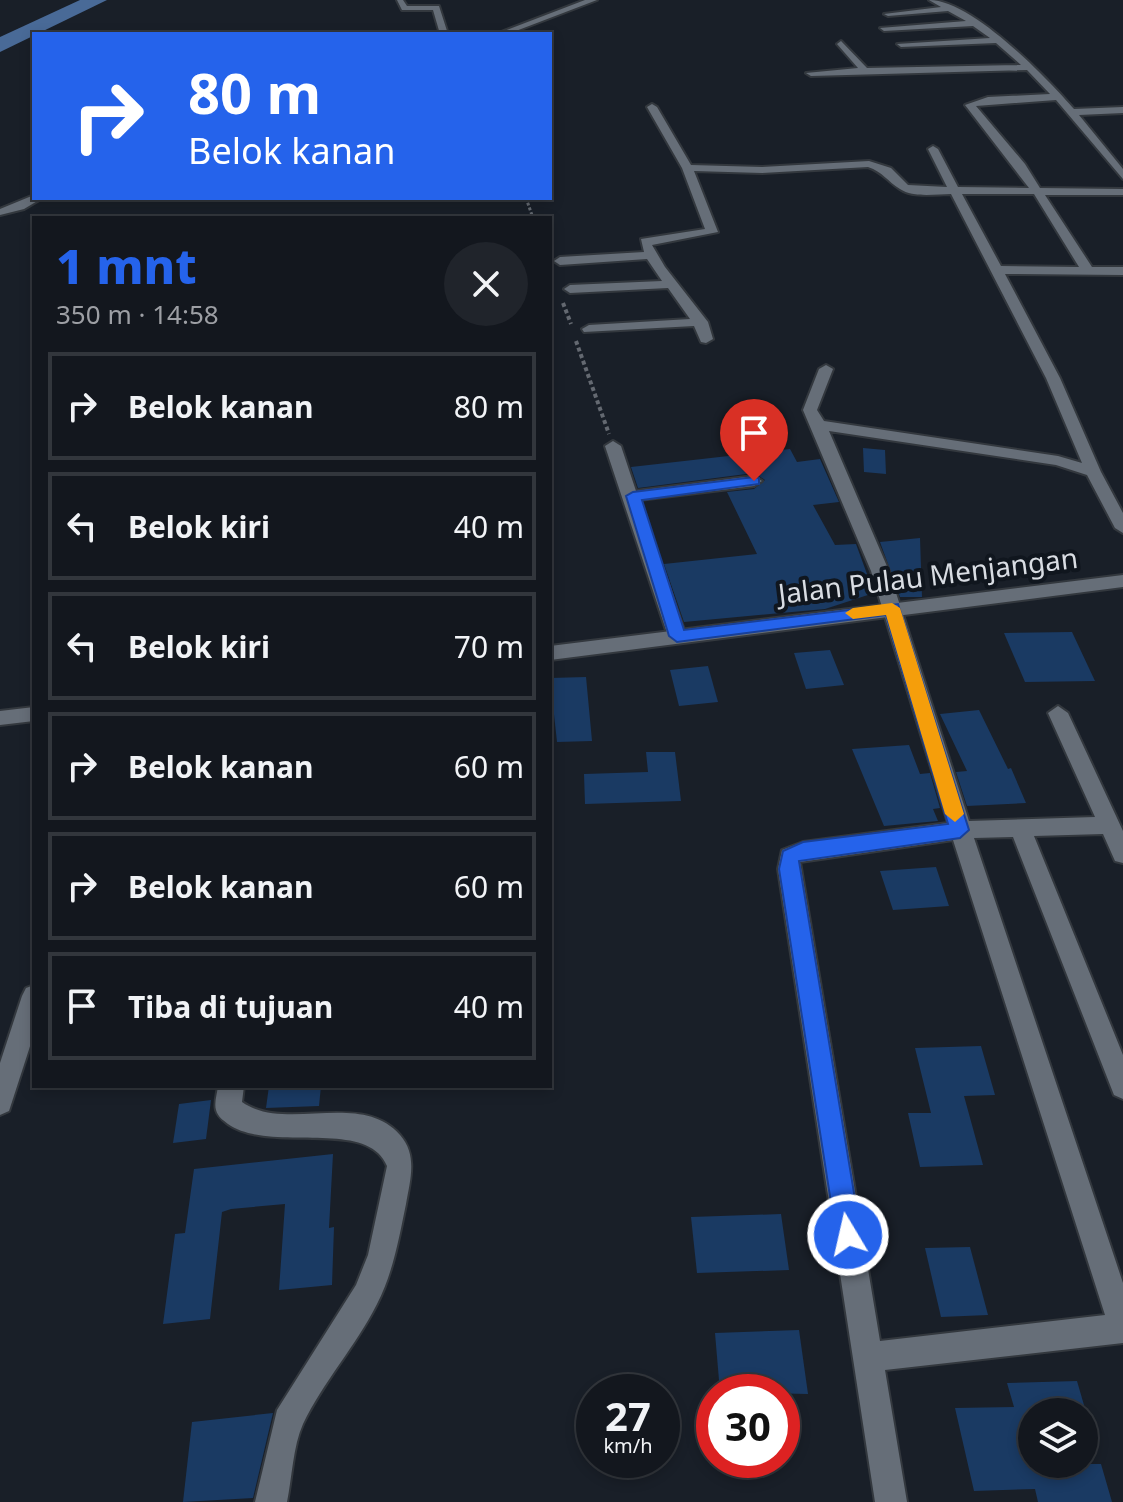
<!DOCTYPE html>
<html lang="id">
<meta charset="utf-8">
<style>
body{margin:0;font-family:"Noto Sans",sans-serif;background:#20242b;color:#f1f3f6;height:100vh;display:flex;flex-direction:column;font-size:30px;white-space:nowrap}
*{box-sizing:border-box;margin:0}
p{font-size:26px;color:#9d9fa4}
.icon{flex:none;width:44px;height:44px;fill:none;stroke:currentColor;stroke-width:2;stroke-linecap:round;stroke-linejoin:round}
.map{position:relative;flex:1;overflow:hidden}
.drawer{position:absolute;left:32px;top:216px;width:520px;height:872px;display:flex;flex-direction:column;background:#13171e;border-radius:0px;box-shadow:0 4px 12px #0003,0 0 0 2px #32363c}
.drawer>*{flex:none}
.guide{position:absolute;left:32px;top:32px;width:520px;height:168px;border-radius:0px;box-shadow:0 4px 12px #0003,0 0 0 2px #32363c;background:#2563eb;color:#fff;overflow:hidden}
.buttons{position:absolute;left:1018px;top:1398px;display:grid;gap:16px}
.buttons a{display:grid;place-items:center;width:80px;height:80px;border-radius:50%;background:#13171e;box-shadow:0 4px 12px #0003,0 0 0 2px #32363c;font-size:40px}
.speed{position:absolute;left:576px;top:1374px;display:flex;gap:16px;font-size:40px;font-weight:700;text-align:center}
.speed>*{display:grid;place-content:center;width:104px;height:104px;border-radius:50%;background:#13171e;box-shadow:0 4px 12px #0003,0 0 0 2px #32363c;line-height:1}
.speed small{font-size:20px;font-weight:400}
.speed .limit{border:12px solid #d22;background:#fff;color:#111}
.pin{position:absolute;display:grid;place-items:center;width:68px;height:68px;color:#fff;margin:-82px -34px;border-radius:50% 50% 50% 0;rotate:-45deg;box-shadow:0 0 8px #0007}
.pin .icon{rotate:45deg}
.me{position:absolute;width:88px;margin:-44px;rotate:351deg;stroke-linejoin:round;filter:drop-shadow(0 0 6px #0008)}
.turn{display:flex;align-items:center;gap:28px;height:168px;padding:0 24px;font-size:36px}
.turn .icon{width:104px;height:104px;stroke-width:2.5}
.turn b{display:block;font-size:56px;line-height:68px}
.round{display:grid;place-items:center;flex:none;width:84px;height:84px;border-radius:42px;background:#20242b}
.headline{display:flex;align-items:center;justify-content:space-between;height:136px;padding:0 24px}
h1{font-size:48px;font-weight:800;line-height:60px;color:#2563eb}
ul{padding:0;list-style:none}
li{display:flex;align-items:center;gap:24px;height:108px;margin:0 16px 12px;padding:0 8px;border:4px solid #32363c;border-radius:0px}
li div{flex:1}
li b{display:block;font-size:30px}
li em{font-style:normal}
.map>svg:first-child{display:block}
</style>
<div class="map">
<svg width="1123" height="1502" viewBox="0 0 1123 1502">
<rect width="100%" height="100%" fill="#191f28"/>
<g fill="none" stroke-linecap="round" stroke-linejoin="round">
<!-- river -->
<path fill="#496a97" fill-rule="evenodd" d="M80,0H107L0,52V37Z"/>
</g>
<!-- building -->
<g fill="#1a3a63">
<path d="M863,448L885,450L886,474L864,472Z"/>
<path d="M790,449L797,462L820,459L839,502L813,505L835,545L856,544L874,593L825,609L684,622L664,564L757,554L727,492L754,489L765,480L754,473L638,488L631,467Z"/>
<path d="M920,538L922,597H900L880,542Z"/>
<path d="M1072,632L1095,681L1025,682L1004,633Z"/>
<path d="M830,650L844,685L806,689L794,653Z"/>
<path d="M708,666L718,702L679,706L670,670Z"/>
<path d="M586,677L592,741L557,742L550,678Z"/>
<path d="M979,710L1008,769L1011,768L1026,803L967,806L956,772L967,771L940,714Z"/>
<path d="M909,745L920,774L930,773L940,808L933,809L938,821L884,826L852,749Z"/>
<path d="M646,752H675L681,801L585,804L584,774L648,772Z"/>
<path d="M936,867L949,906L893,910L880,871Z"/>
<path d="M981,1046L995,1095L964,1096L983,1165L920,1167L908,1113H931L915,1048Z"/>
<path d="M269,1086H321L319,1106L266,1108Z"/>
<path d="M211,1100L206,1139L173,1143L179,1104Z"/>
<path d="M333,1154L329,1228L334,1227L332,1285L279,1290L285,1204L231,1209L222,1212L210,1319L163,1324L175,1234L185,1233L194,1169Z"/>
<path d="M781,1214L789,1270L697,1273L691,1217Z"/>
<path d="M970,1247L988,1315L941,1317L925,1248Z"/>
<path d="M799,1330L808,1394L720,1392L715,1333Z"/>
<path d="M1077,1381L1086,1412H1032V1464H1101L1112,1502H1038L1035,1489L974,1491L955,1408L1014,1407L1007,1383Z"/>
<path d="M273,1413L253,1498L183,1502L192,1422Z"/>
</g>
<g fill="none" stroke-linecap="round" stroke-linejoin="round">
<defs>
<g id="minor">
<path d="M397,0H403L407,6H439L448,34H440L433,10H402Z"/>
<path d="M929,0C972,0 1046,77 1074,109L1123,107V113L1079,115L1123,169V179L1056,100L976,106L1025,164L1040,188L1123,189V195H1045L1092,267H1123V275L1005,274L1060,378L1101,472L1123,513V533L1115,528L1087,475L1056,465L829,431L889,571L969,821L1095,817L1048,713L1058,706L1068,713L1123,831V863L1115,861L1103,834L1034,836L1123,1055V1099L1114,1095L1013,837L974,838L1123,1283V1343L885,1370L907,1502H875L778,869L782,850L803,842L948,823L871,571L803,410L819,369L826,365L833,369L817,410L824,421L1058,456L1082,463L1046,378L951,194C936,194 913,198 900,189C887,181 883,172 868,167L762,173L694,171L718,232L652,245L665,267L708,322L713,339L706,343L701,342L694,326L584,332L582,329L589,325L690,319L668,288L570,293L564,289L570,285L662,281L647,259L560,265L554,261L560,257L644,252L641,239L705,229L682,168L647,107L652,104L657,107L691,165L762,167L869,161L891,168L908,185L947,187L928,149L933,146L938,149L958,187L1029,188L965,105L988,97L1050,94L1027,70L811,76L806,73L858,68L837,44L841,41L867,68L1021,65L996,43L901,47L897,44L990,38L973,26L884,31L880,28L966,21L948,11L888,16L884,14L941,7ZM962,194H1034L1079,267L1001,266ZM953,840L1105,1315L880,1341L800,862Z"/>
<path d="M613,441L621,446L636,491L754,476L762,481L754,486L639,500L686,636L683,641L677,643L668,636L605,446Z"/>
<path d="M34,985V1034L9,1111L0,1115V1063L22,996L26,988Z"/>
<path d="M218,1086H244L242,1102C286,1133 360,1090 400,1135C418,1155 410,1181 406,1204C399,1238 393,1273 377,1304C356,1346 323,1382 303,1424C293,1446 292,1478 287,1502H255L277,1410L356,1285L368,1255L387,1166C367,1117 271,1154 228,1124C223,1120 218,1117 216,1110C214,1103 217,1094 218,1086Z"/>
</g>
<g id="tertiary">
<path d="M585,0H597L508,34H496Z"/>
<path d="M34,195V198H41L39,200L24,209L0,215V209Z"/>
<path d="M1123,575V587L550,660V646Z"/>
<path d="M34,707V721L0,725V711Z"/>
</g>
</defs>
<!-- minor casing -->
<use href="#minor" stroke="#33383e" stroke-width="4"/>
<!-- tertiary casing -->
<use href="#tertiary" stroke="#33383e" stroke-width="4"/>
<!-- path-far1 -->
<path stroke="#646971" stroke-width="3" stroke-dasharray="3 2" stroke-linecap="butt" d="M526,198L533,218"/>
<!-- path -->
<g stroke="#646971" stroke-width="4" stroke-dasharray="4 3" stroke-linecap="butt">
<path d="M563,303L571,324"/>
<path d="M576,341L609,434"/>
</g>
<!-- minor -->
<use href="#minor" fill="#666e78" fill-rule="evenodd"/>
<!-- tertiary -->
<use href="#tertiary" fill="#666e78" fill-rule="evenodd"/>
</g>
<!-- route -->
<path fill="#2563eb" stroke="#184099" stroke-width="2" d="M754,477L759,478V484L642,500L684,630L898,604L969,830L960,838L799,861L861,1235L857,1243L848,1247L840,1243L836,1235L779,869L783,851L803,842L948,824L886,615L677,642L669,636L626,496L633,492Z"/>
<!-- slow -->
<path fill="#f59e0b" d="M892,603L900,608L964,814L955,822L945,814L886,615L853,619L845,613L853,608Z"/>
<g text-anchor="middle" stroke-width="8" stroke-linejoin="round" paint-order="stroke">
<!-- street labels -->
<g font-size="28" fill="#d9dde3" stroke="#10161e">
<text transform="translate(928 576) rotate(-7)" y="10">Jalan Pulau Menjangan</text>
</g>
</g>
</svg>
<div class="buttons">
<a><svg class="icon" aria-label="layers" viewBox="0 0 24 24"><path d="M12 4l9 5-9 5-9-5zM3 14l9 5 9-5"/></svg></a>
</div>
<div class="speed"><div>27<small>km/h</small></div><div class="limit">30</div></div>
<div class="pin" style="left:754px;top:481px;background:#d93025"><svg class="icon" aria-label="arrive" viewBox="0 0 24 24"><path d="M6 21V4h12l-3 4 3 4H6"/></svg></div>
<svg class="me" style="left:848px;top:1235px" viewBox="-20 -20 40 40"><circle r="17" fill="#2563eb" stroke="#fff" stroke-width="3"/><path d="M0-11L8 9 0 5-8 9z" fill="#fff"/></svg>
<div class="guide">
<div class="turn"><svg class="icon" aria-label="right" viewBox="0 0 24 24"><path d="M7 20v-9h11M14 6l5 5-5 5"/></svg><div><b>80 m</b>Belok kanan</div></div>
</div>
<section class="drawer">
<div class="headline"><div><h1>1 mnt</h1><p>350 m · 14:58</p></div><a class="round"><svg class="icon" aria-label="close" viewBox="0 0 24 24"><path d="M6 6l12 12M18 6L6 18"/></svg></a></div>
<ul>
<li><svg class="icon" aria-label="right" viewBox="0 0 24 24"><path d="M7 20v-9h11M14 6l5 5-5 5"/></svg><div><b>Belok kanan</b></div><em>80 m</em></li>
<li><svg class="icon" aria-label="left" viewBox="0 0 24 24"><path d="M17 20v-9H6M10 6l-5 5 5 5"/></svg><div><b>Belok kiri</b></div><em>40 m</em></li>
<li><svg class="icon" aria-label="left" viewBox="0 0 24 24"><path d="M17 20v-9H6M10 6l-5 5 5 5"/></svg><div><b>Belok kiri</b></div><em>70 m</em></li>
<li><svg class="icon" aria-label="right" viewBox="0 0 24 24"><path d="M7 20v-9h11M14 6l5 5-5 5"/></svg><div><b>Belok kanan</b></div><em>60 m</em></li>
<li><svg class="icon" aria-label="right" viewBox="0 0 24 24"><path d="M7 20v-9h11M14 6l5 5-5 5"/></svg><div><b>Belok kanan</b></div><em>60 m</em></li>
<li><svg class="icon" aria-label="arrive" viewBox="0 0 24 24"><path d="M6 21V4h12l-3 4 3 4H6"/></svg><div><b>Tiba di tujuan</b></div><em>40 m</em></li>
</ul>
</section>
</div>
